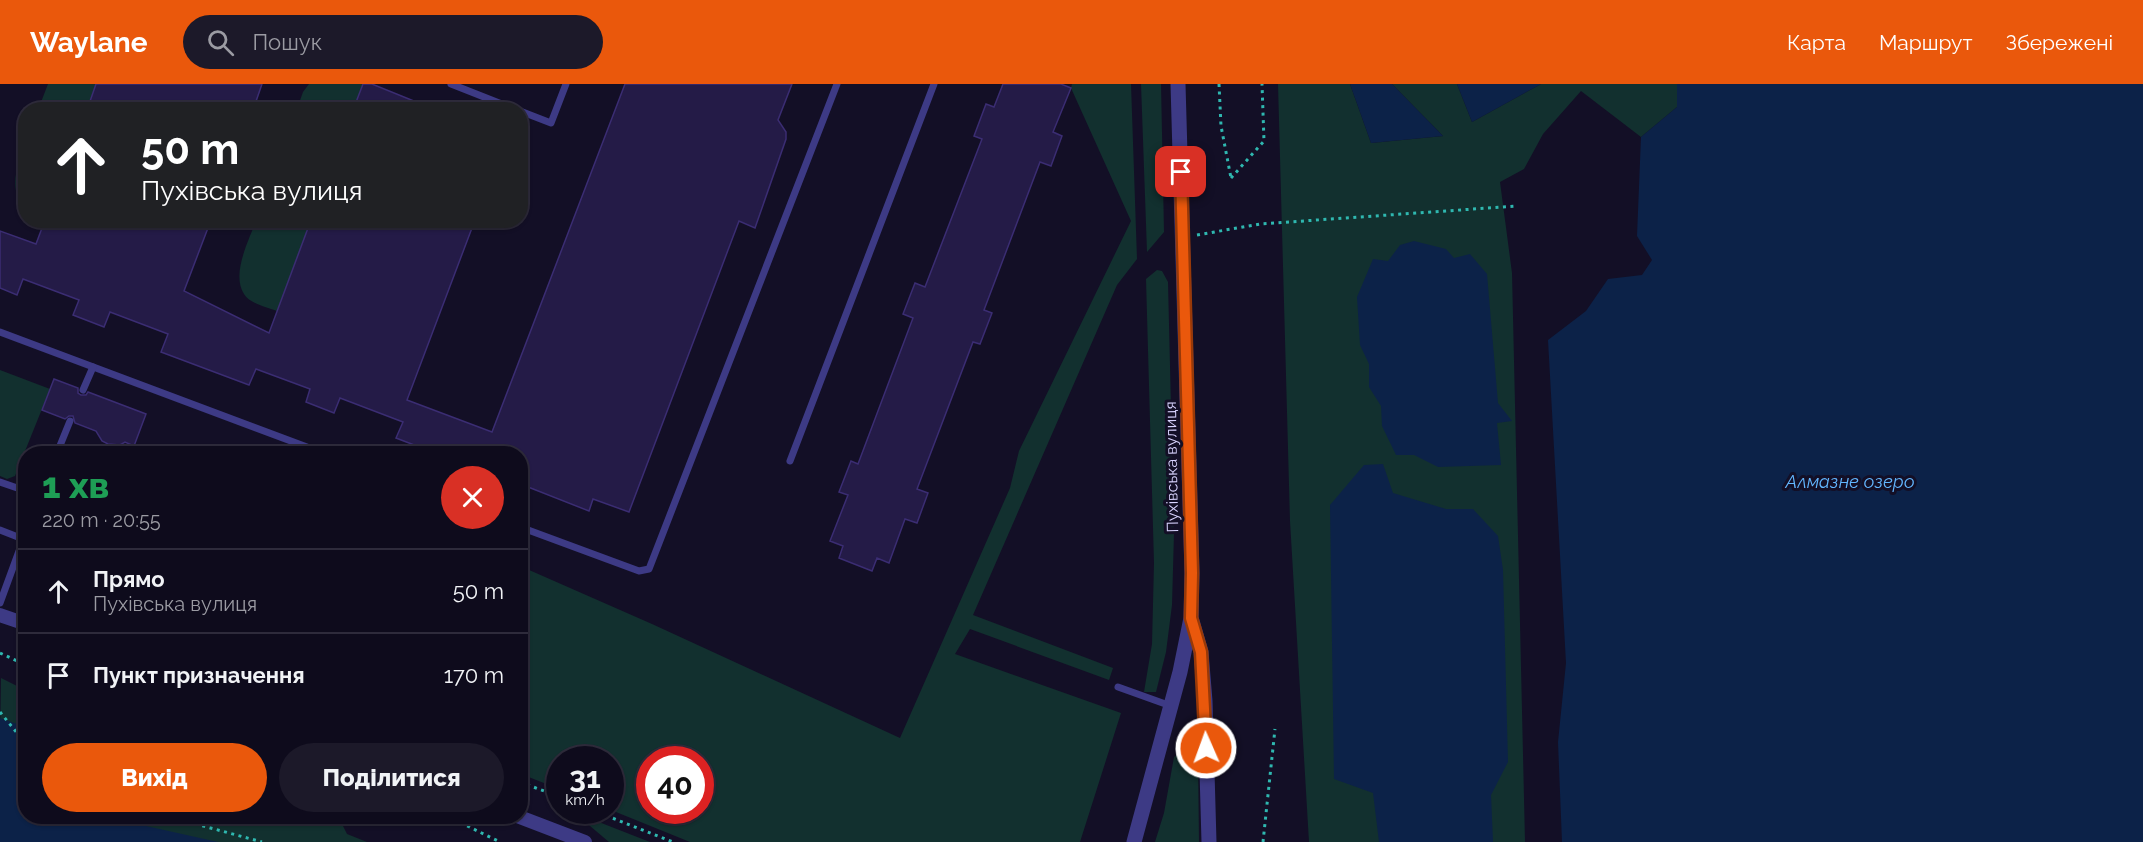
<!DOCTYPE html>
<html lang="uk">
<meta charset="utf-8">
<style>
body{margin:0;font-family:Raleway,sans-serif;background:#1c1929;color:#f1f3f6;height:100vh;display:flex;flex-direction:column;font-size:22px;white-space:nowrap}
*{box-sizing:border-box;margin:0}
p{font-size:20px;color:#9b9ba3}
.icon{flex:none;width:33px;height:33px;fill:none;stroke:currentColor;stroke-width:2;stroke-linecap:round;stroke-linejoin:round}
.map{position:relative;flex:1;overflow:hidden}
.drawer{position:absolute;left:18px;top:362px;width:510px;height:378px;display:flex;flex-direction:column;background:#0e0b1c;border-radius:24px;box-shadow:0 2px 4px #0004,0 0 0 2px #2e2b3b}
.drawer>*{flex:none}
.top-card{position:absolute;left:18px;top:18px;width:510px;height:126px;border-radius:24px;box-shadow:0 2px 4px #0004,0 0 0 2px #2e2b3b;background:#202124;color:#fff;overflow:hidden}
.speed{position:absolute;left:546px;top:662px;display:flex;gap:12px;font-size:30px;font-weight:700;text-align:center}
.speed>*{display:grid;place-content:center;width:78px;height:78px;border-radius:50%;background:#0e0b1c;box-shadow:0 2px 4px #0004,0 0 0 2px #2e2b3b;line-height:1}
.speed small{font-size:15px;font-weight:400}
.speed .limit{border:9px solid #d22;background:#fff;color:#111}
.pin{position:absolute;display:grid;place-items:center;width:51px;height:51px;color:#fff;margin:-26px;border-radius:12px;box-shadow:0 3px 9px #0006}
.me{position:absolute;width:66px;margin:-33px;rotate:358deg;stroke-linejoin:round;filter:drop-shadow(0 0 4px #0008)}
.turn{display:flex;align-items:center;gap:21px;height:126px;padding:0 24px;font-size:27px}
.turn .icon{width:78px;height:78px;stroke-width:2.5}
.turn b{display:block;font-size:42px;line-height:51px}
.round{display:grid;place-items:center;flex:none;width:63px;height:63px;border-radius:32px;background:#1c1929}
.overview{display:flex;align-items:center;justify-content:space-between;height:102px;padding:0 24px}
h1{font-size:36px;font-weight:800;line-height:45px;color:#1e9e55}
.button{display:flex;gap:12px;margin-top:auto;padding:12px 24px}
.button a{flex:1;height:69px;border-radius:36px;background:#ea580c;color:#fff;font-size:24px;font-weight:800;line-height:69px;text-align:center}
.button a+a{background:#1c1929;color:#f1f3f6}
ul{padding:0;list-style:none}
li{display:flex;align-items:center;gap:18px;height:84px;padding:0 24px;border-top:2px solid #2e2b3b}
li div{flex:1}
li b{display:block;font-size:22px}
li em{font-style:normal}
header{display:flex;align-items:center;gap:36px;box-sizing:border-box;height:84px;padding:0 30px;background:#ea580c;color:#fff}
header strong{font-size:28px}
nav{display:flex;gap:33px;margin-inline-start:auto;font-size:21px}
.search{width:420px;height:54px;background:#1c1929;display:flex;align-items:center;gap:15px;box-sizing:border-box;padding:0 21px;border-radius:33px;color:#9b9ba3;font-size:22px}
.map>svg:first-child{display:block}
</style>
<header>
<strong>Waylane</strong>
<div class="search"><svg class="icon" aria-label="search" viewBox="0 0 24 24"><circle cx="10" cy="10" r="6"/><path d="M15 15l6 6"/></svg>Пошук</div>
<nav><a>Карта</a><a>Маршрут</a><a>Збережені</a></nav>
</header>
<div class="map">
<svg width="2143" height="758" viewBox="0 0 2143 758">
<rect width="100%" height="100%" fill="#130f26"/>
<!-- green -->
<g fill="#12302f" fill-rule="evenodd">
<path d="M48,0H96L87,25L38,26Z"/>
<path d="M309,0H363L353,25H297L303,8Z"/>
<path d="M1072,0H1131L1137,175L1117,201L973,531L1113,584L1109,596L970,545L955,570L1121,629L1080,758H690L611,726L610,675H560L559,705L521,690L520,482L652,540L900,654L1010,404L1019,367L1131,137L1071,4ZM650,675H700V726H650Z"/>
<path d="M1141,0H1161L1164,148L1147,168Z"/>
<path d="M1278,0H1350L1371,59L1443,52L1392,0H1457L1472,38L1541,0H1677V23L1641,53L1581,7L1543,50L1524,85L1500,98L1512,189L1525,758H1309L1290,437Z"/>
<path d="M25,59L26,126H25C8,104 17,83 25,59Z"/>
<path d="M256,137H311L277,227C267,223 250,220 244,210C231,190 249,156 256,137Z"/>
<path d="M1157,186L1162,187L1168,198L1174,449L1172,521L1166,568L1156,608H1144L1152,560L1154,479L1146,195Z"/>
<path d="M0,286L50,305L15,392L7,395L0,392Z"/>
<path d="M1,594L25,606V670L0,658Z"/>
<path d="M1189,661L1194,664L1198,671L1199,758H1155L1164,729L1174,673Z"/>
<path d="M105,732H338L347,750L367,758H153Z"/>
<path d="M586,733L650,758H609L583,736Z"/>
</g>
<!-- water -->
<g fill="#0c2248">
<path d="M1350,0H1392L1443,52L1371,59Z"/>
<path d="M1457,0H1541L1472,38Z"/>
<path d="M1677,0H2143V758H1562L1558,658L1566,579L1548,256L1586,227L1608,195L1642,191L1652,176L1637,152L1641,53L1677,23Z"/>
<path d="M1414,157L1446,165L1454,174L1470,170L1487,190L1498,319L1512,337L1497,339L1501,381L1438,383L1414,371H1396L1382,342L1381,322L1369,303V280L1360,261L1357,213L1373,175L1388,177L1400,161Z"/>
<path d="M1383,380L1393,409L1446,425H1473L1498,452L1503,486L1508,678L1491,711L1493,758H1379L1373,709L1334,695L1330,421L1364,381Z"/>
<path d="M0,634L25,643L26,732H135L146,742L218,758H0Z"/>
</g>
<!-- building -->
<g fill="#241b47" stroke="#3b2d73" stroke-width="1.5">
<path d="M96,0H262L253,26H87Z"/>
<path d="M363,0H372L436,26H353Z"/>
<path d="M625,0H792L778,36L786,48V55L755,144L739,137L629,428L593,415L589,427L523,401L527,389L520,386V369H435L396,354L403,338L340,314L334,329L306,318L310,305L256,285L249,301L161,268L168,250L110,228L104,243L73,231L79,216L23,195L17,211L0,204V147L36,160L45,136H211L184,207L269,249L311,136H475L407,316L492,348Z"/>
<path d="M1003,0H1061L1071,4L1053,48L1062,52L1051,82L1040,78L984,226L992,229L980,260L973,258L917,405L928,409L917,439L905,435L889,479L877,474L872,487L839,474L843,462L830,457L848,411L839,408L851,377L858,380L913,234L903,230L915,199L925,203L982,55L974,52L986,20L994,23Z"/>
<path d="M54,295L78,304V309L81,311H86L88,308L146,330L134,362L125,358L120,361L108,360L102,357L96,347L75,339L73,332H69L65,335L42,326Z"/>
</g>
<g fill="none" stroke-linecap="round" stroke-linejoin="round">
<!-- path -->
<g stroke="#2fb8b0" stroke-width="3" stroke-dasharray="3 4.5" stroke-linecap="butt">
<path d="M1219,0L1221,42L1231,94"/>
<path d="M1231,94L1264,57L1262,0"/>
<path d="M1197,151L1260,140L1517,122"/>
<path d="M18,497L26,500"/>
<path d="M0,569L26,581"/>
<path d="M0,628L26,660"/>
<path d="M520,698L560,713"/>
<path d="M592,726L673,758"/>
<path d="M174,732L185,737L262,758"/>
<path d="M447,732L500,758"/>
<path d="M1263,758L1275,645"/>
</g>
<!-- service -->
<g stroke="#3d3a85" stroke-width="7">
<path d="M451,0L517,26"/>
<path d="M520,27L551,39L566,0"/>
<path d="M0,248L323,369"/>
<path d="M83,306L93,283"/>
<path d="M57,369L70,337"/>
<path d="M790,377L934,0"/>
<path d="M0,398L26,407"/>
<path d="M520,443L639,487L649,485L837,0"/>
<path d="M0,446L23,455"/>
<path d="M0,519L26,448"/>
<path d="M1118,603L1171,622"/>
</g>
<!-- minor -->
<g stroke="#3d3a85" stroke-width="14">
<path d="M0,531L26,540"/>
<path d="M517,732L585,758"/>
</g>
<!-- tertiary -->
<g stroke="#3d3a85" stroke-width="15">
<path d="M1192,537L1201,568L1205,617L1209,758"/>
<path d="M1134,758L1180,588L1191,534L1192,489L1178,0"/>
</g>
</g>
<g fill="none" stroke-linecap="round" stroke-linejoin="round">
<defs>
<path id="route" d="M1181,88L1192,489L1191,534L1201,568L1206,664"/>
</defs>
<!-- route casing -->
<use href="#route" stroke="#983908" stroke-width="15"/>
<!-- route -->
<use href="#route" stroke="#ea580c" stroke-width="10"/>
</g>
<g text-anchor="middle" stroke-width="6" stroke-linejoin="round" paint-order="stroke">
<!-- street labels -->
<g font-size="16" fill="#d9d4ff" stroke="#130f26">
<text transform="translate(1171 383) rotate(-91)" y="6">Пухівська вулиця</text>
</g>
<!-- water labels -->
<g font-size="18" font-style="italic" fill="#62b6ff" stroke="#130f26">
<text x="1850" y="404">Алмазне озеро</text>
</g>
</g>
</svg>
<div class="speed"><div>31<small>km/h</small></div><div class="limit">40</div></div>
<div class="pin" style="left:1181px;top:88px;background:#d93025"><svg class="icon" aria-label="arrive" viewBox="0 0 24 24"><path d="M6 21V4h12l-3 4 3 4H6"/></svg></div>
<svg class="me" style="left:1206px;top:664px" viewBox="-20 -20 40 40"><circle r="17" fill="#ea580c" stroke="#fff" stroke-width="3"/><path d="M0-11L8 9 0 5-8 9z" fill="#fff"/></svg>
<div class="top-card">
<div class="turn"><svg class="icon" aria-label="ahead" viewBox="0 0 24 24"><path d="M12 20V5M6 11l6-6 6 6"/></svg><div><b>50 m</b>Пухівська вулиця</div></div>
</div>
<section class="drawer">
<div class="overview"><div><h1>1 хв</h1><p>220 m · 20:55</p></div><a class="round" style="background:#d93025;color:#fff"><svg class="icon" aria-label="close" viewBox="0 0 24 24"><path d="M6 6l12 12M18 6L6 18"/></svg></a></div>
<ul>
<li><svg class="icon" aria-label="ahead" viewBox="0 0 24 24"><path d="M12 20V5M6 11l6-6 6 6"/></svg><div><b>Прямо</b><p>Пухівська вулиця</p></div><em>50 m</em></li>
<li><svg class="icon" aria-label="arrive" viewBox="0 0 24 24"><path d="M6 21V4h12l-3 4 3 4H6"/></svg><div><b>Пункт призначення</b></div><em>170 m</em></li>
</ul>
<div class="button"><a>Вихід</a><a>Поділитися</a></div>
</section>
</div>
